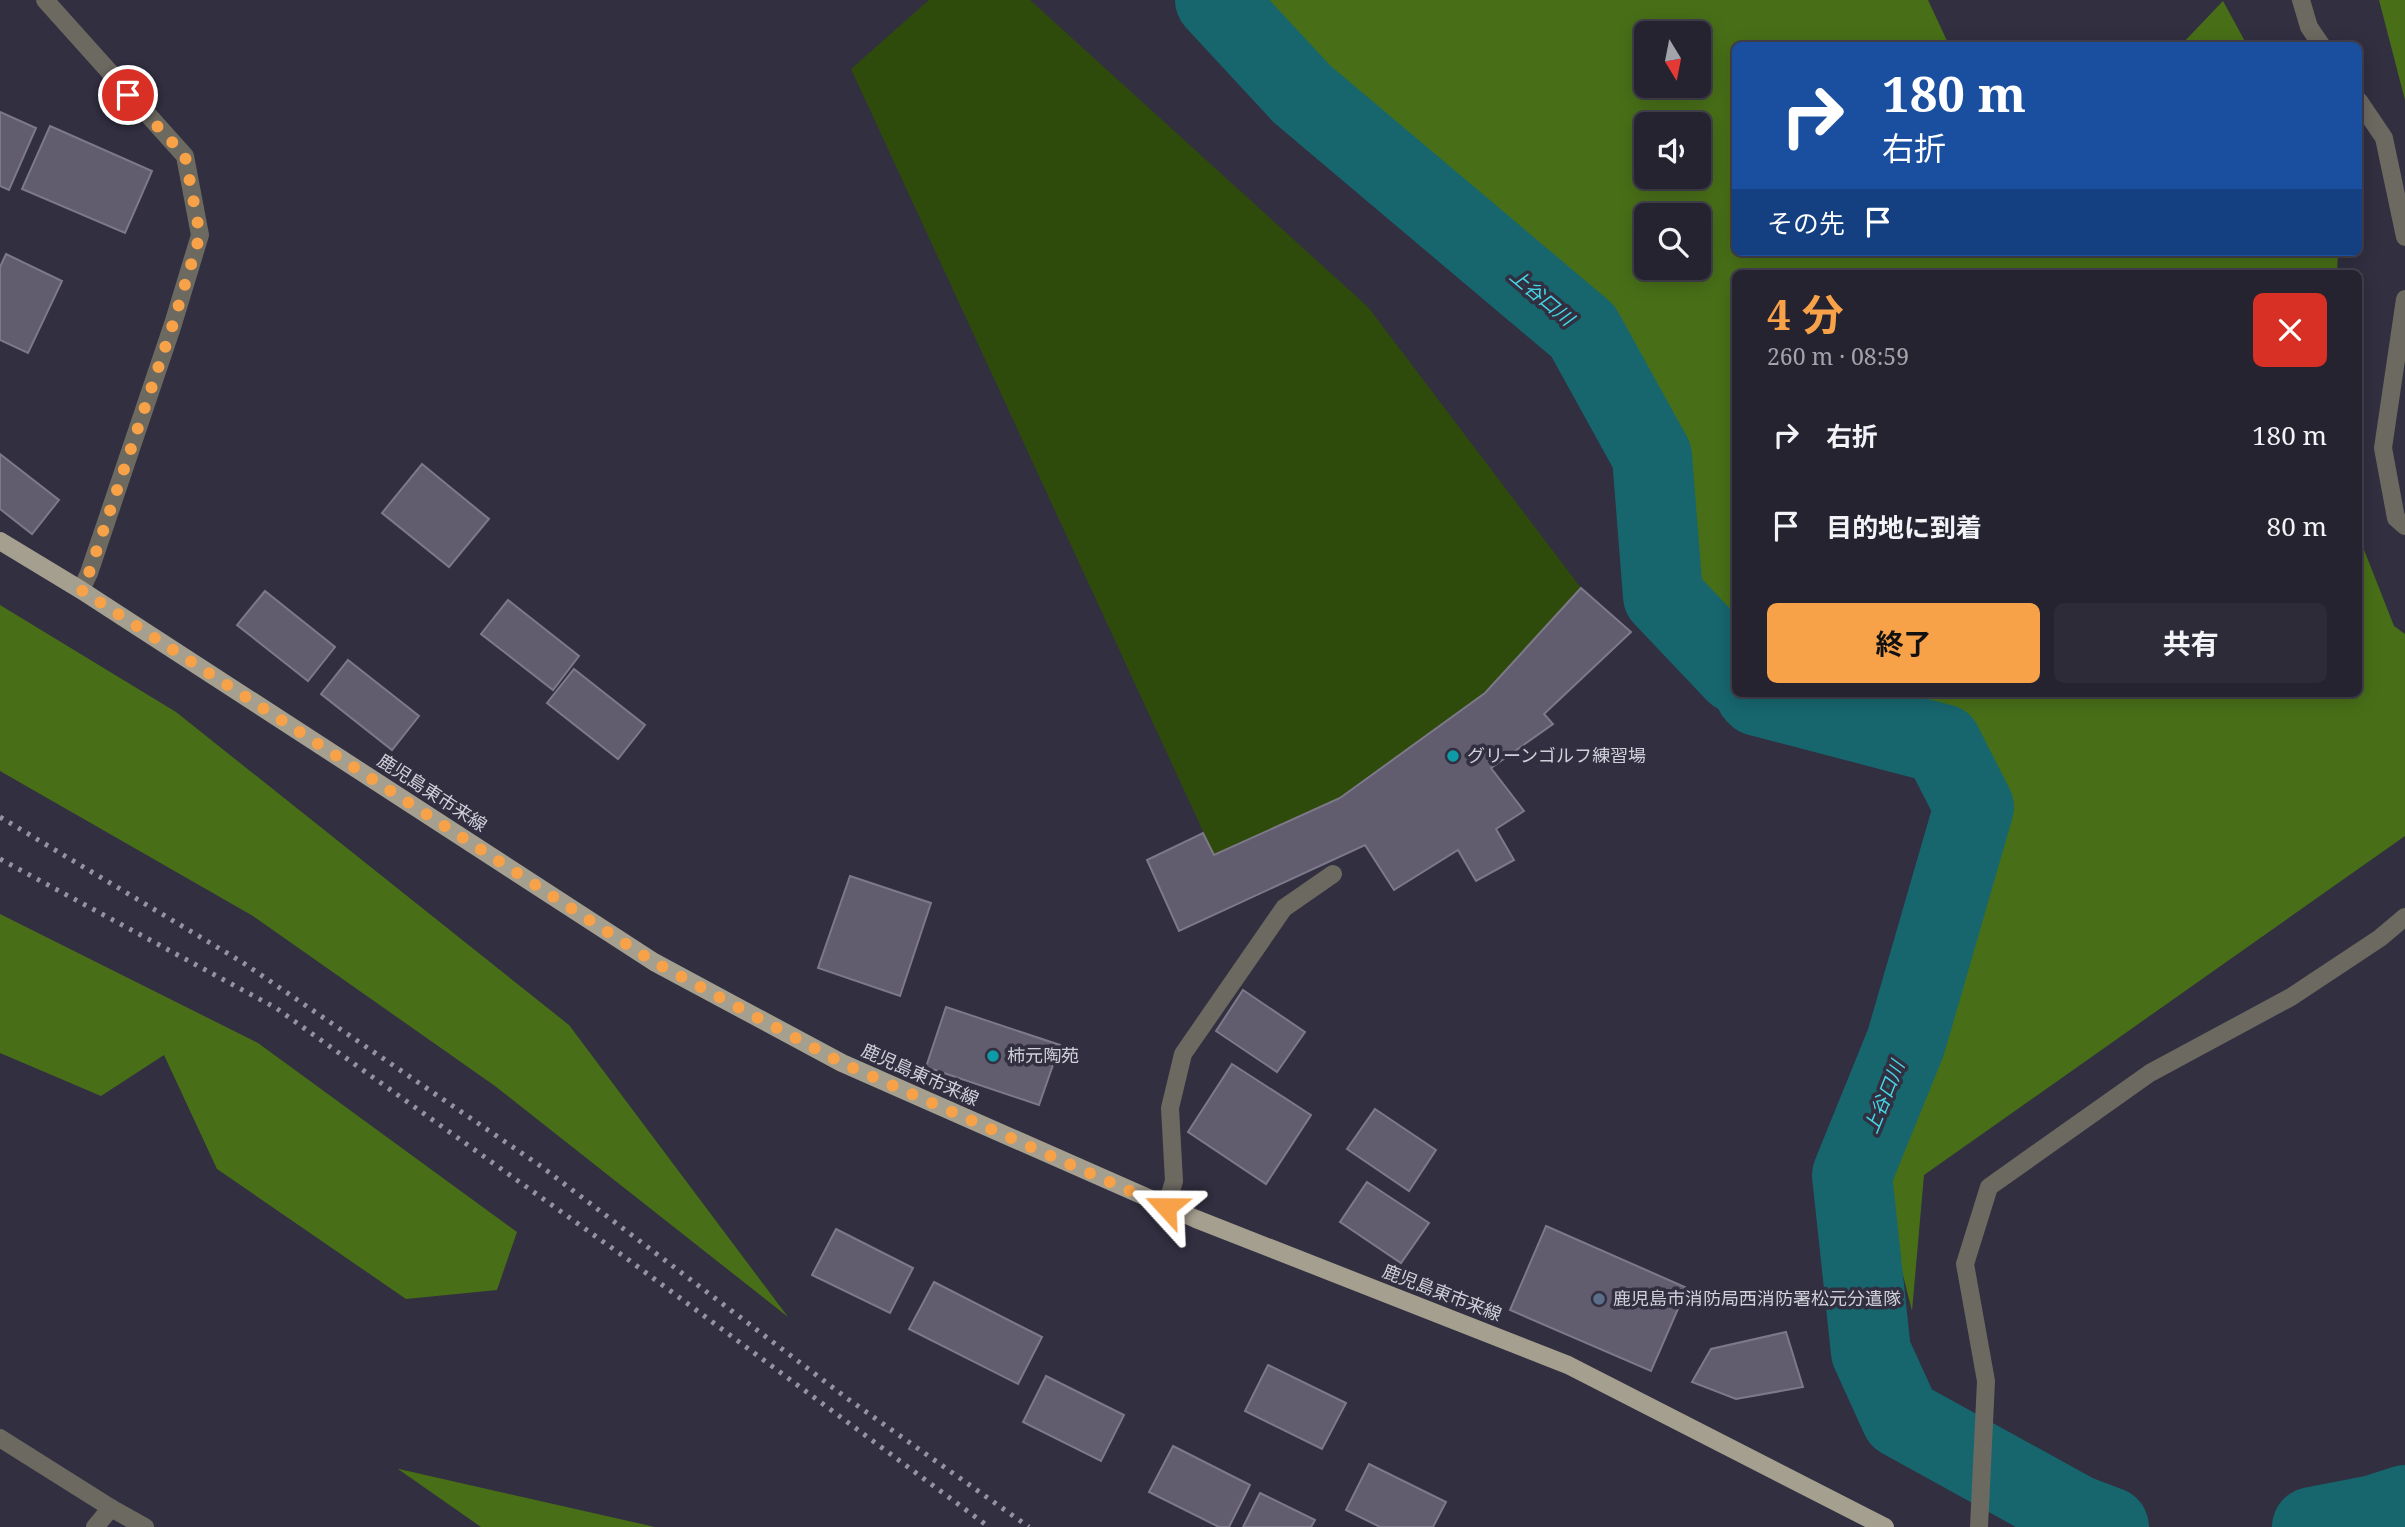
<!DOCTYPE html>
<html lang="ja">
<meta charset="utf-8">
<style>
body{margin:0;font-family:"Noto Serif","Noto Sans JP",serif;background:#2d2b38;color:#f1f3f6;height:100vh;display:flex;flex-direction:column;font-size:26px;white-space:nowrap}
*{box-sizing:border-box;margin:0}
p{font-size:23px;color:#a3a4ab}
.icon{flex:none;width:38px;height:38px;fill:none;stroke:currentColor;stroke-width:2;stroke-linecap:round;stroke-linejoin:round}
.map{position:relative;flex:1;overflow:hidden}
.sheet{position:absolute;left:1732px;top:270px;width:630px;height:427px;display:flex;flex-direction:column;background:#252330;border-radius:10px;box-shadow:0 4px 18px #0003,0 0 0 2px #42404c}
.sheet>*{flex:none}
.top-card{position:absolute;left:1732px;top:42px;width:630px;height:214px;border-radius:10px;box-shadow:0 4px 18px #0003,0 0 0 2px #42404c;background:#1a4fa0;color:#fff;overflow:hidden}
.needle{width:46px;rotate:170deg}
.tools{position:absolute;left:1634px;top:21px;display:grid;gap:14px}
.tools a{display:grid;place-items:center;width:77px;height:77px;border-radius:10px;background:#252330;box-shadow:0 4px 18px #0003,0 0 0 2px #42404c;font-size:35px}
.pin{position:absolute;display:grid;place-items:center;width:60px;height:60px;color:#fff;margin:-30px;border:4px solid #fff;border-radius:50%;box-shadow:0 2px 7px #0007}
.me{position:absolute;width:77px;margin:-38px;rotate:294deg;stroke-linejoin:round;filter:drop-shadow(0 0 5px #0008)}
.turn{display:flex;align-items:center;gap:24px;height:147px;padding:0 35px;font-size:32px}
.turn .icon{width:91px;height:91px;stroke-width:2.5}
.turn b{display:block;font-size:49px;line-height:60px}
.then{display:flex;align-items:center;height:66px;padding:0 35px;background:#0003;gap:14px;font-size:26px}
.round{display:grid;place-items:center;flex:none;width:74px;height:74px;border-radius:10px;background:#2d2b38}
.headline{display:flex;align-items:center;justify-content:space-between;height:119px;padding:0 35px}
h1{font-size:42px;font-weight:700;line-height:52px;color:#f7a148}
.cta{display:flex;gap:14px;margin-top:auto;padding:14px 35px}
.cta a{flex:1;height:80px;border-radius:10px;background:#f7a148;color:#111;font-size:28px;font-weight:700;line-height:80px;text-align:center}
.cta a+a{background:#2d2b38;color:#f1f3f6}
ul{padding:0;list-style:none}
li{display:flex;align-items:center;gap:21px;height:91px;padding:0 35px}
li div{flex:1}
li b{display:block;font-size:26px}
li em{font-style:normal}
.map>svg:first-child{display:block}
</style>
<div class="map">
<svg width="2405" height="1527" viewBox="0 0 2405 1527">
<rect width="100%" height="100%" fill="#312f40"/>
<!-- green -->
<path fill="#2f4b0c" d="M929,0H1030L1368,307L1581,588L1485,693L1340,798L1214,855L851,69Z"/>
<!-- forest -->
<g fill="#486f18" fill-rule="evenodd">
<path d="M1251,0H1928L1949,45L1736,46V252H2338L2337,273H1736V639L1696,596L1676,446L1602,306L1312,64ZM1699,33V86H1647V33ZM1647,124H1699V177H1647ZM1699,215V268H1647V215Z"/>
<path d="M2379,0H2405V100Z"/>
<path d="M2223,1L2247,45H2181Z"/>
<path d="M2359,537L2394,626L2405,634V836L1924,1175L1912,1311L1880,1184L2005,803L1964,730L1824,693H2359Z"/>
<path d="M0,605L176,712L569,1025L788,1317L495,1086L253,916L0,771Z"/>
<path d="M0,914L258,1043L517,1232L497,1290L406,1299L217,1169L164,1055L101,1096L0,1053Z"/>
<path d="M398,1469H399L655,1527H481Z"/>
</g>
<g fill="none" stroke-linecap="round" stroke-linejoin="round">
<!-- river -->
<g stroke="#17666e" stroke-width="80">
<path d="M1215,0L1302,94L1583,331L1652,456L1663,596L1736,673"/>
<path d="M1755,693L1758,696L1942,744L1974,807L1906,1042L1852,1175L1871,1352L1901,1418L2077,1515L2109,1527"/>
<path d="M2312,1527L2374,1515L2405,1505"/>
</g>
</g>
<!-- building -->
<g fill="#615c6e" stroke="#7d798b" stroke-width="2">
<path d="M0,112L36,128L9,190L0,186Z"/>
<path d="M50,126L152,171L125,233L22,189Z"/>
<path d="M6,254L62,281L28,353L0,340V267Z"/>
<path d="M0,454L59,500L32,534L0,509Z"/>
<path d="M422,464L489,519L449,567L382,513Z"/>
<path d="M1581,588L1631,632L1544,714L1553,724L1491,768L1524,811L1496,829L1514,860L1476,881L1458,850L1394,890L1365,845L1179,931L1147,860L1203,833L1214,855L1340,798L1485,693Z"/>
<path d="M265,591L335,647L308,681L237,625Z"/>
<path d="M508,600L579,656L553,690L481,634Z"/>
<path d="M348,660L419,716L392,750L321,694Z"/>
<path d="M574,669L645,725L618,759L547,703Z"/>
<path d="M850,876L931,903L900,996L818,968Z"/>
<path d="M1243,990L1305,1032L1277,1072L1216,1031Z"/>
<path d="M946,1007L1060,1045L1039,1105L926,1067Z"/>
<path d="M1232,1064L1311,1115L1266,1184L1188,1132Z"/>
<path d="M1375,1109L1436,1150L1409,1191L1347,1149Z"/>
<path d="M1367,1182L1429,1223L1401,1263L1340,1222Z"/>
<path d="M1546,1226L1687,1288L1651,1371L1510,1310Z"/>
<path d="M836,1229L913,1268L890,1313L812,1275Z"/>
<path d="M934,1282L1042,1337L1018,1384L909,1329Z"/>
<path d="M1786,1332L1803,1387L1736,1399L1692,1382L1711,1349Z"/>
<path d="M1268,1365L1346,1403L1322,1449L1245,1411Z"/>
<path d="M1046,1376L1124,1415L1101,1461L1023,1422Z"/>
<path d="M1173,1446L1250,1485L1229,1527H1219L1149,1492Z"/>
<path d="M1369,1464L1446,1502L1433,1527H1380L1346,1510Z"/>
<path d="M1260,1493L1315,1520L1311,1527H1243Z"/>
</g>
<g fill="none" stroke-linecap="round" stroke-linejoin="round">
<!-- minor -->
<g stroke="#6c6961" stroke-width="18">
<path d="M45,0L185,156L200,235L173,324L89,573L81,590"/>
<path d="M2301,0L2309,27L2322,46"/>
<path d="M2359,101L2384,138L2405,237"/>
<path d="M2405,299L2383,448L2396,518L2405,526"/>
<path d="M1166,1207L1174,1181L1170,1108L1183,1054L1284,908L1333,874"/>
<path d="M0,1438L111,1508L145,1527"/>
<path d="M95,1527L111,1508"/>
<path d="M1979,1527L1986,1381L1965,1264L1989,1187L2150,1073L2291,997L2380,938L2405,917"/>
</g>
<!-- major -->
<path stroke="#a59f8f" stroke-width="18" d="M0,541L81,590L654,962L842,1063L1196,1219L1568,1365L1885,1527"/>
<!-- rail -->
<g stroke="#9493a0" stroke-width="5" stroke-dasharray="3.5 7" stroke-linecap="butt">
<path d="M0,817L242,962L542,1167L848,1399L1029,1527"/>
<path d="M0,859L276,1008L626,1258L989,1527"/>
</g>
</g>
<g fill="none" stroke-linecap="round" stroke-linejoin="round">
<!-- route -->
<path stroke="#f7a148" stroke-width="12" stroke-dasharray="0 21.6" d="M128,95L185,156L200,235L173,324L89,573L81,590L654,962L842,1063L1166,1207"/>
</g>
<!-- markers -->
<g fill="#0f9aa8" stroke="#312f40" stroke-width="2.5">
<circle cx="1453" cy="756" r="7"/>
<circle cx="993" cy="1056" r="7"/>
</g>
<circle fill="#5c6f8a" stroke="#312f40" stroke-width="2.5" cx="1599" cy="1299" r="7"/>
<g text-anchor="middle" stroke-width="7" stroke-linejoin="round" paint-order="stroke">
<!-- poi labels -->
<g font-size="18" fill="#d0d0da" stroke="#312f40" text-anchor="start">
<text x="1467" y="762">グリーンゴルフ練習場</text>
<text x="1007" y="1062">柿元陶苑</text>
<text x="1613" y="1305">鹿児島市消防局西消防署松元分遣隊</text>
</g>
<!-- street labels -->
<g font-size="18" fill="#d0d0da" stroke="#312f40">
<text transform="translate(432 793) rotate(33)" y="6">鹿児島東市来線</text>
<text transform="translate(920 1075) rotate(24)" y="6">鹿児島東市来線</text>
<text transform="translate(1442 1293) rotate(21)" y="6">鹿児島東市来線</text>
</g>
<!-- water labels -->
<g font-size="19" font-style="italic" fill="#44d7e5" stroke="#312f40">
<text transform="translate(1542 297) rotate(40)" y="7">上谷口川</text>
<text transform="translate(1884 1097) rotate(-68)" y="7">上谷口川</text>
</g>
</g>
</svg>
<div class="tools">
<a><svg class="needle" viewBox="-14 -14 28 28"><path d="M0-13l5 13h-10z" fill="#e53935"/><path d="M0 13l5-13h-10z" fill="#a3a4ab"/></svg></a>
<a><svg class="icon" aria-label="sound" viewBox="0 0 24 24"><path d="M4 9h4l5-4v14l-5-4H4zM17 9q2 3 0 6"/></svg></a>
<a><svg class="icon" aria-label="search" viewBox="0 0 24 24"><circle cx="10" cy="10" r="6"/><path d="M15 15l6 6"/></svg></a>
</div>
<div class="pin" style="left:128px;top:95px;background:#d93025"><svg class="icon" aria-label="arrive" viewBox="0 0 24 24"><path d="M6 21V4h12l-3 4 3 4H6"/></svg></div>
<svg class="me" style="left:1166px;top:1207px" viewBox="-20 -20 40 40"><path d="M0-17L14 15 0 8-14 15z" fill="#f7a148" stroke="#fff" stroke-width="4"/></svg>
<div class="top-card">
<div class="turn"><svg class="icon" aria-label="right" viewBox="0 0 24 24"><path d="M7 20v-9h11M14 6l5 5-5 5"/></svg><div><b>180 m</b>右折</div></div>
<div class="then">その先<svg class="icon" aria-label="arrive" viewBox="0 0 24 24"><path d="M6 21V4h12l-3 4 3 4H6"/></svg></div>
</div>
<section class="sheet">
<div class="headline"><div><h1>4 分</h1><p>260 m · 08:59</p></div><a class="round" style="background:#d93025;color:#fff"><svg class="icon" aria-label="close" viewBox="0 0 24 24"><path d="M6 6l12 12M18 6L6 18"/></svg></a></div>
<ul>
<li><svg class="icon" aria-label="right" viewBox="0 0 24 24"><path d="M7 20v-9h11M14 6l5 5-5 5"/></svg><div><b>右折</b></div><em>180 m</em></li>
<li><svg class="icon" aria-label="arrive" viewBox="0 0 24 24"><path d="M6 21V4h12l-3 4 3 4H6"/></svg><div><b>目的地に到着</b></div><em>80 m</em></li>
</ul>
<div class="cta"><a>終了</a><a>共有</a></div>
</section>
</div>
